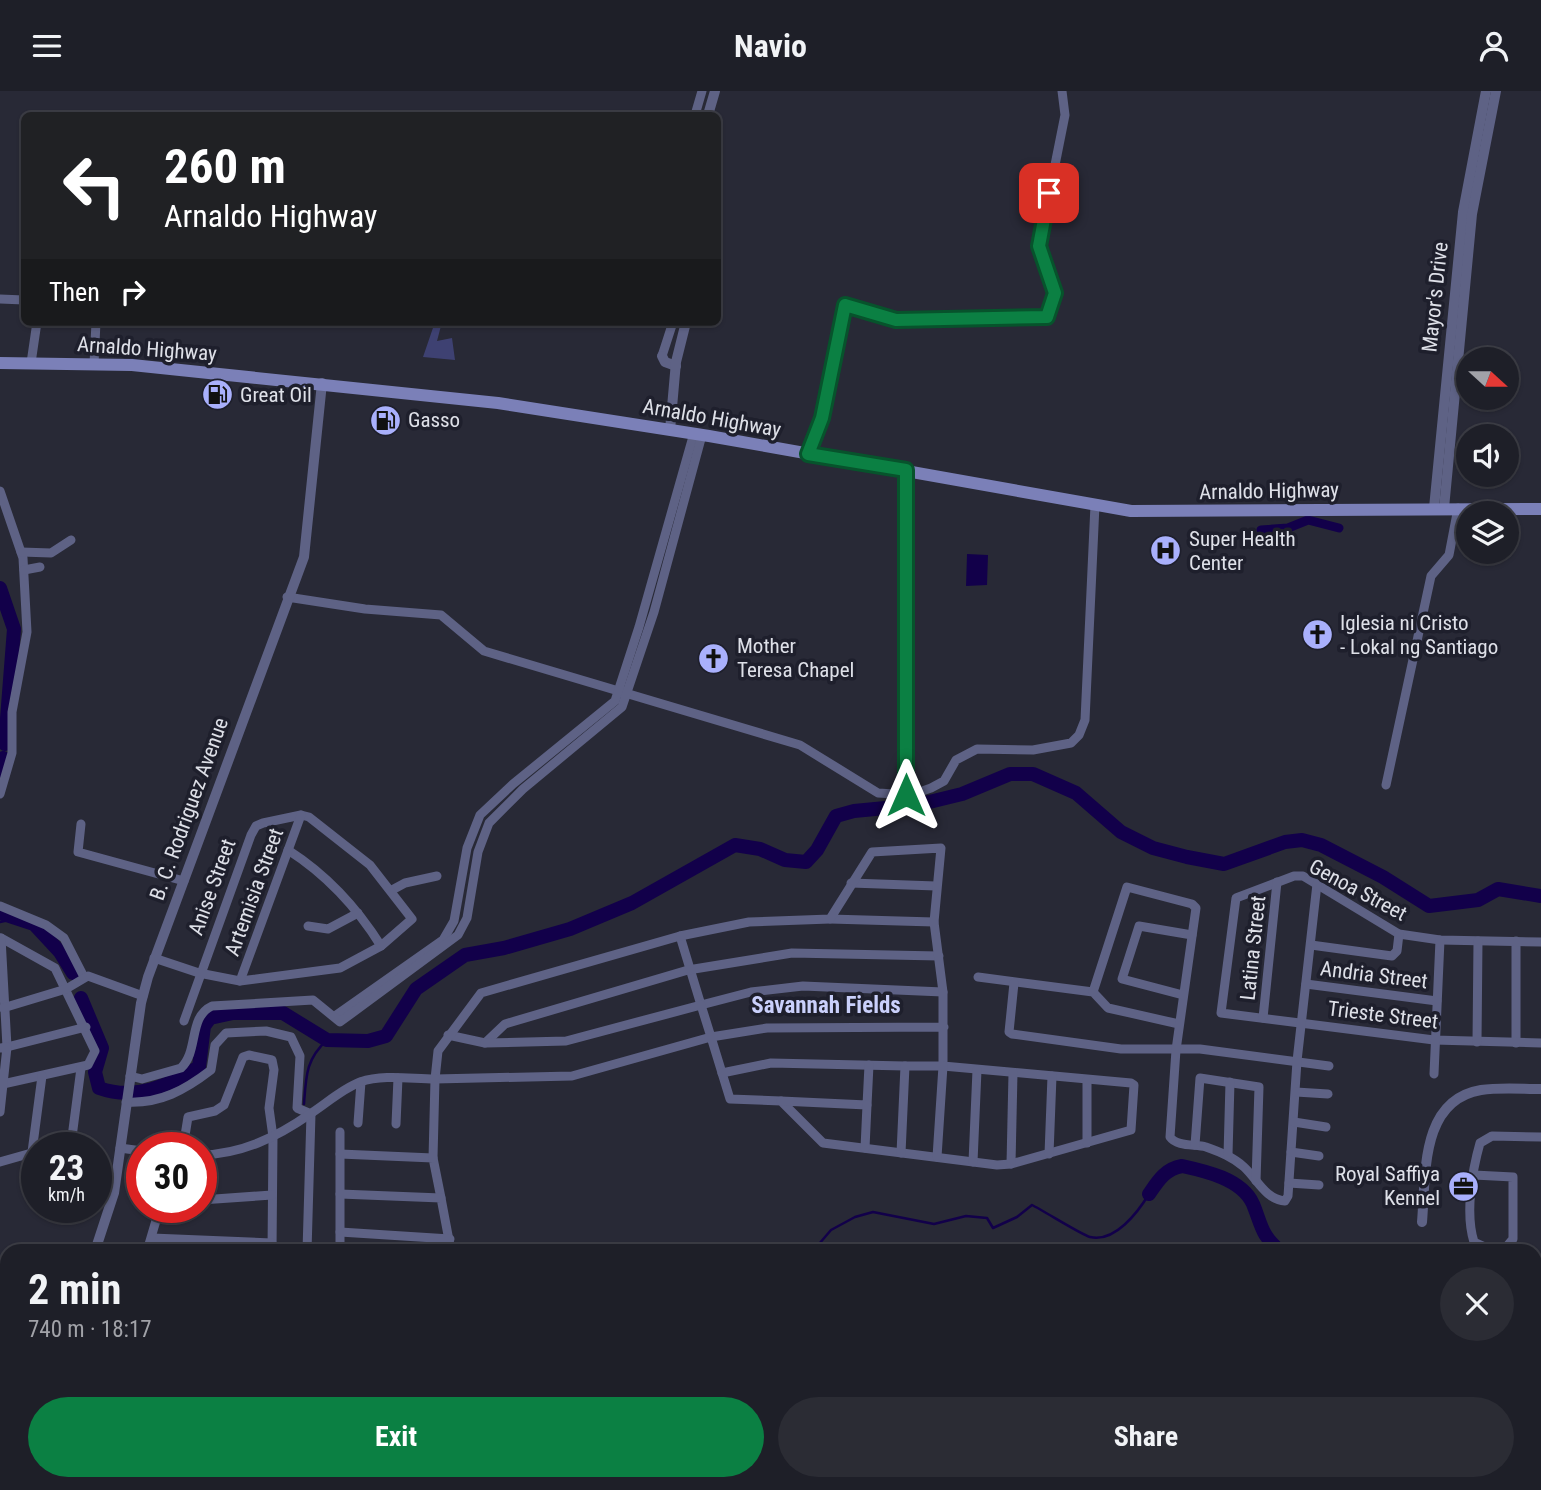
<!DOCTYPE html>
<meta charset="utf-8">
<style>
body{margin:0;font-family:"Roboto Condensed",sans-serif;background:#2b2c34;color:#f1f3f6;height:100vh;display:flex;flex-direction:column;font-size:26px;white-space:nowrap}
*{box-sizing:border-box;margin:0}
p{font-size:23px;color:#a1a2a8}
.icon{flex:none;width:38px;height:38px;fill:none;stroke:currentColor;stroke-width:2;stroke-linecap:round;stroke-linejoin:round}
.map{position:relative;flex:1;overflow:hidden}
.sheet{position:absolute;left:0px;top:1153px;width:1542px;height:247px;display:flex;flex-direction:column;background:#1e1f28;border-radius:21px 21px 0 0;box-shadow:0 2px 5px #0004,0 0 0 2px #3c3d45}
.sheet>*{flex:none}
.banner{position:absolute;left:21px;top:21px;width:700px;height:214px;border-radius:10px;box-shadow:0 2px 5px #0004,0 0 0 2px #3c3d45;background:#202124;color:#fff;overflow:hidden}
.needle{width:46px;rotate:111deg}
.tools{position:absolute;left:1456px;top:256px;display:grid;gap:14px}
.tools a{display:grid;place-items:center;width:63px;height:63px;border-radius:50%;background:#1e1f28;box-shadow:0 2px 5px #0004,0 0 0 2px #3c3d45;font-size:35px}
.speed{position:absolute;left:21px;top:1041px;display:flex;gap:14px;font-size:35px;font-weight:700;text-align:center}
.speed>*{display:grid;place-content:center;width:91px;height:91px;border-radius:50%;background:#1e1f28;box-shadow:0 2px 5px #0004,0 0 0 2px #3c3d45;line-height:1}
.speed small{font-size:18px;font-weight:400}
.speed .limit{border:10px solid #d22;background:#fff;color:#111}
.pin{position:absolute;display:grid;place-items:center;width:60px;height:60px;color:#fff;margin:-30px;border-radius:14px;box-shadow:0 4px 10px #0006}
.me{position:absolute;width:77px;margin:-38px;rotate:0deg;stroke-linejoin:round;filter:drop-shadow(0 0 5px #0008)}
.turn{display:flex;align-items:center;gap:24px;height:147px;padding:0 28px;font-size:32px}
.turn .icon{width:91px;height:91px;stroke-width:2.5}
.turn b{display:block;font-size:49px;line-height:60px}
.then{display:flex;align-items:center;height:66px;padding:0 28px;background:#0003;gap:14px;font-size:26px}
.round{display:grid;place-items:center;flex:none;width:74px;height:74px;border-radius:37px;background:#2b2c34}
.headline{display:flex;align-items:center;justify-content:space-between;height:119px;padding:0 28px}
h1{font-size:42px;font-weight:700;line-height:52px}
.action{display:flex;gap:14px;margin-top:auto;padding:14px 28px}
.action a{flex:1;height:80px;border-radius:42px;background:#0b8043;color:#fff;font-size:28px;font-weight:700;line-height:80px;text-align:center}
.action a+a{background:#2b2c34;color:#f1f3f6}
header{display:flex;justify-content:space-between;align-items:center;height:91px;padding:0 28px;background:#1e1f28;font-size:32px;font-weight:700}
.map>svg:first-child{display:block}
</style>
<header><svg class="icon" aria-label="menu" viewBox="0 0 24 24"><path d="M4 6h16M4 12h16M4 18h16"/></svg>Navio<svg class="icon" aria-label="person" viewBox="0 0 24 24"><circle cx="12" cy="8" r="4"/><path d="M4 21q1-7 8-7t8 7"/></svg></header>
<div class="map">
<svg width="1541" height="1399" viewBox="0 0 1541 1399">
<rect width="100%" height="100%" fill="#282936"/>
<!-- green -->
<g fill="#3e4172">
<path d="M435,231H442L437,250L452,247L455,269L423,266Z"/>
<path d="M368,1393H540L541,1399H360Z"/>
</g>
<!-- water -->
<path fill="#12004a" d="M967,463L988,464L987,494L966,495Z"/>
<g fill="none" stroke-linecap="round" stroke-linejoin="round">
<!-- stream -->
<g stroke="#12004a" stroke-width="2.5">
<path d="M0,831L14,828"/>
<path d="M304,1013C306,985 306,968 327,949"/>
<path d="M813,1160L831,1139L855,1126L873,1121L934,1133L966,1125L987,1127L993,1137L1017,1126L1032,1114C1044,1120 1082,1144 1090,1146C1115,1152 1138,1121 1149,1103"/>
<path d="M301,1393L302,1399"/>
<path d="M534,1393L536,1399"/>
<path d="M383,1399L390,1393"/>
</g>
<!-- canal -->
<path stroke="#12004a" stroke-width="9" d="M1261,439L1288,437L1308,429L1339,437"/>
<!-- river -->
<g stroke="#12004a" stroke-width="14">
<path d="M0,497L14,538L5,653"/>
<path d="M0,683L3,667"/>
<path d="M0,822L34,833L60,861L73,882"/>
<path d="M81,907L102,957L95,981L99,997C135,1010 168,995 199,976L204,935L210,927L233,922H283L327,949L368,950L386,945L416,898L465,864L504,857L570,838L632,812L735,754L760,758L785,769L806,771L817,759L836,725L854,720L917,714L962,703L1010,683H1033L1076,702L1121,741L1153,757L1187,766L1224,773L1285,751L1302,749L1321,754L1383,786L1429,815L1478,809L1498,798L1541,805"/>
<path d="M1149,1103C1158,1090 1165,1078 1182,1075C1205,1080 1242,1088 1253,1113C1262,1135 1261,1144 1280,1160"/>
<path d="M1413,1160H1443"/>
<path d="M1535,1234L1541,1235"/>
<path d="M1535,1302L1541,1291"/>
<path d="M1479,1399L1487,1393"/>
</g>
<!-- minor -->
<g stroke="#5e6285" stroke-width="9">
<path d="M695,24L702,0"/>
<path d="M0,208L24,209"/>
<path d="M662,265L673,231"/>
<path d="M31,272L37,231"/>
<path d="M94,273L96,231"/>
<path d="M808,363L822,327L845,214L896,229L1034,227L1047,226L1052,220L1055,203L1039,154L1065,24L1062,0"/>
<path d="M906,379V703"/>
<path d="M0,400L23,467L27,541L12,621V662L0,703"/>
<path d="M21,461L51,462L71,449"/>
<path d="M24,479L40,476"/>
<path d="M287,506L365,518L441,524L484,560L800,654L878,702L911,704L931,697L944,690L956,669L977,658L1033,659L1071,652L1079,644L1085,629L1095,414"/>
<path d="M1386,694L1431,485L1449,464L1458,417"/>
<path d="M81,733L78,761L184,790"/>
<path d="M288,759C327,784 356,815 381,855"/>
<path d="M851,792L936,795"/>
<path d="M392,799L405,792L437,785"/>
<path d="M0,815L46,834L64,847L84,886"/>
<path d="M830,828L934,831"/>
<path d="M308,835L328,838L358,822"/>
<path d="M680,845L701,914L751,901L803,895L943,901"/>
<path d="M1,847L55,877L95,960L88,974L3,993"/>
<path d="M1,847L7,956L86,936"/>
<path d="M1516,850V952"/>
<path d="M1541,851L1440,849L1399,843L1303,785H1294L1236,807L1221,922L1434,949L1541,952"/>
<path d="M1311,854L1392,865L1397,860L1399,843"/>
<path d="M154,867L199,882L240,890L340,877L381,855L412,828L370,774L309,726L301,724L263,732L256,735L251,744L184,930"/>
<path d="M978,886L1093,901L1108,917L1179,933"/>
<path d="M240,890L301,724"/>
<path d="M1014,892L1009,941L1012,943L1121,958H1200L1329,975"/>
<path d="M1306,893L1437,910"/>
<path d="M1093,901L1127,796L1192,813L1196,817L1176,959L1170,1046C1177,1056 1195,1053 1206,1056C1220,1061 1233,1066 1244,1076C1258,1089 1265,1108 1285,1110L1288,1105L1297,970L1317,793"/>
<path d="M1183,904L1122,888L1139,835L1192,844"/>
<path d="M3,917L66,898L88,885L143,905"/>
<path d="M335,925L443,849L454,830L467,757L480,724L513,693L615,610L639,536L694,342"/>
<path d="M1263,927L1277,791"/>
<path d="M448,944L485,952L505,933L688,879L792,862L939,865"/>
<path d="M1477,951L1478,850"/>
<path d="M485,952L566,950L701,914L711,946L572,985L435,988L438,960L481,902L680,845L749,831L830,828L872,761L941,757L934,831L943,901V975L1131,992L1134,994L1131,1039L1011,1073L997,1074L823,1052L781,1010L730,1008L711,946L767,937L944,936"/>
<path d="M0,957L7,956L0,1021"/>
<path d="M722,982L771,972L905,975"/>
<path d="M1434,983L1440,849"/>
<path d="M130,985L142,988L181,977C199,960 188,926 212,915L313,909L340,931L458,844L467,827L478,761L489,732L523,698L622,616L654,521L702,344"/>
<path d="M1296,1001L1328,1003"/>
<path d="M781,1010L867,1014L869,974"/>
<path d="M126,1011C160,1013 185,999 211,979L215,954L226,942L266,940L291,946L300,965L297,1017L311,1023L307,1160"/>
<path d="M1294,1031L1326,1036"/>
<path d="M358,1032L361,991"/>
<path d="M396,1033L398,987"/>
<path d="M1087,1052V989"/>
<path d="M1195,1054L1200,987L1259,996L1256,1090"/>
<path d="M48,1057L68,1051L72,1046L81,977"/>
<path d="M120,1057L142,1060"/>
<path d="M183,1057L188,1026L215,1020L224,1014L243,966L249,964L272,969L274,979L269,1017L273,1046L272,1160"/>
<path d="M865,1057L867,1014"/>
<path d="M32,1061L42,985"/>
<path d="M1291,1061L1319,1065"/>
<path d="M901,1062L905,975H943L937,1066"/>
<path d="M340,1063L433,1067L441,1107"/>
<path d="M1049,1063L1052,985"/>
<path d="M201,1064C242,1063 277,1046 310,1023C327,1012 342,998 360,991C384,983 411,988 435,988L433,1067"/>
<path d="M1228,1064L1230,991"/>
<path d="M0,1071L35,1061"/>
<path d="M973,1071L977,979"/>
<path d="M1011,1073L1013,982"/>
<path d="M1474,1084L1513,1086V1148L1503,1160"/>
<path d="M1289,1092L1319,1094"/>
<path d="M340,1103L441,1107L451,1160"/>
<path d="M201,1109L272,1104"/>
<path d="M340,1141L450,1148"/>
<path d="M152,1147L272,1152"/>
<path d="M147,1160L160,1116"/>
<path d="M340,1160V1041"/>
<path d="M1494,1160L1474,1151C1465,1123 1472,1080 1480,1052L1492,1045L1541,1046"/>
<path d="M1535,1196L1541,1197"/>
<path d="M0,1217L7,1216"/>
<path d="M0,1246L7,1250"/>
<path d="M0,1314L7,1275"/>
<path d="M141,1393L150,1399"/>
<path d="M522,1393L525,1399"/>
<path d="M97,1399L98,1393"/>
<path d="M132,1399L133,1393"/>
<path d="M169,1399L171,1393"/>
<path d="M288,1399V1393"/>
<path d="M406,1399L415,1393"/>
<path d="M1534,1399L1541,1395"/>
</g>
<!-- tertiary -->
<g stroke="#5e6285" stroke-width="10">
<path d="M708,24L715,0"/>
<path d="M662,265L665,271L676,275"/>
<path d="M670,339L676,271L686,231"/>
<path d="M1434,417L1463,121L1486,0"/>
<path d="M1444,417L1472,123L1496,0"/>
<path d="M1422,1131C1426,1084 1420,1009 1481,999C1500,996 1522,998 1541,998"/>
<path d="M95,1160L114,1102L141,912L148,886L304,466L322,292"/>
<path d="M25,1399L26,1393"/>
</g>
<!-- secondary -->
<path stroke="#7b80b8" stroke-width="12" d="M0,272L132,274L498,312L709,345L1131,420L1541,418"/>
</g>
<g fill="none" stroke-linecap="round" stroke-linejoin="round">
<defs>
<path id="route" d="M906,704V379L808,363L822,327L845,214L896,229L1047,226L1055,202L1039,155L1049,102"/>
</defs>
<!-- route casing -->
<use href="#route" stroke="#07532c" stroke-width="18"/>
<!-- route -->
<use href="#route" stroke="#0b8043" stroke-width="12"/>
</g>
<!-- icons -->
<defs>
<symbol id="fuel-disc" viewBox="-11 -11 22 22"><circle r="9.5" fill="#a9b0fc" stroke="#1e1f2c"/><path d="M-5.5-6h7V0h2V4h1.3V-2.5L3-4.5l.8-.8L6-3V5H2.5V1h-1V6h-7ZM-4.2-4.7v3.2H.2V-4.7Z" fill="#111"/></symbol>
<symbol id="hospital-disc" viewBox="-11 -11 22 22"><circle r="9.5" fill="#a9b0fc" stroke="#1e1f2c"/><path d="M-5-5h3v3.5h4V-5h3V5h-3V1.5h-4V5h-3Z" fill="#111"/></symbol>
<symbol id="church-disc" viewBox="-11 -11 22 22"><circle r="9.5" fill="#a9b0fc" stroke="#1e1f2c"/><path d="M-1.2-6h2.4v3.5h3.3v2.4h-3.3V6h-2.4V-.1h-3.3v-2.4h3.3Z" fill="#111"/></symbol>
<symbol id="office-disc" viewBox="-11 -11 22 22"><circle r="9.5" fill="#a9b0fc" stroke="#1e1f2c"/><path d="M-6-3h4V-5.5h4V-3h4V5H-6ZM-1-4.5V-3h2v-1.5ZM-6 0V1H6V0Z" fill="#111"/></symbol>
</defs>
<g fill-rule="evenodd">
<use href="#fuel-disc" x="200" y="286" width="35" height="35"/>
<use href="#fuel-disc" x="368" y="312" width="35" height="35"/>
<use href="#hospital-disc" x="1148" y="442" width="35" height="35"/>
<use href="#church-disc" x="1300" y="526" width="35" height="35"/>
<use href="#church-disc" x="696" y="550" width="35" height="35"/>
<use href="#office-disc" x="1446" y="1078" width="35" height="35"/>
</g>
<g text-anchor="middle" stroke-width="7" stroke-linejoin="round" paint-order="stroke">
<!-- street labels -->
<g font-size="21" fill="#dee0e8" stroke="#1e1f2c">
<text transform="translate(1435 206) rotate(-84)" y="7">Mayor's Drive</text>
<text transform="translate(147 258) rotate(4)" y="7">Arnaldo Highway</text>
<text transform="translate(712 327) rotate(10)" y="7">Arnaldo Highway</text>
<text transform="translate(1269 400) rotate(-1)" y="7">Arnaldo Highway</text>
<text transform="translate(189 718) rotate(-70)" y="7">B. C. Rodriguez Avenue</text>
<text transform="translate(212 796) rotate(-70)" y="7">Anise Street</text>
<text transform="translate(1358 799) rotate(28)" y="7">Genoa Street</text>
<text transform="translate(254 801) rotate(-70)" y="7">Artemisia Street</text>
<text transform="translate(1253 857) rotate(-84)" y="7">Latina Street</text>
<text transform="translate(1374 884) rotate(7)" y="7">Andria Street</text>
<text transform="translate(1383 924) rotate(7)" y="7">Trieste Street</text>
</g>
<!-- poi labels -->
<g font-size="21" fill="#dee0e8" stroke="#1e1f2c" text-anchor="start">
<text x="240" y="311">Great Oil</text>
<text x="408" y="336">Gasso</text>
<text x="1189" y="455">Super Health<tspan x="1189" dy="24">Center</tspan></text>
<text x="1340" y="539">Iglesia ni Cristo<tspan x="1340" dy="24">- Lokal ng Santiago</tspan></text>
<text x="737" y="562">Mother<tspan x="737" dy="24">Teresa Chapel</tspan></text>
<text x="1440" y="1090" text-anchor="end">Royal Saffiya<tspan x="1440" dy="24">Kennel</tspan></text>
</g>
<!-- neighbourhood labels -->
<g font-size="23" font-weight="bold" fill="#cad0fb" stroke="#1e1f2c">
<text x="826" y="922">Savannah Fields</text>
</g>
</g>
</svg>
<div class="tools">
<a><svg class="needle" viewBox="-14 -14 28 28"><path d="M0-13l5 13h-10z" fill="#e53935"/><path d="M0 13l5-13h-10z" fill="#a1a2a8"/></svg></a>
<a><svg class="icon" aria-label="sound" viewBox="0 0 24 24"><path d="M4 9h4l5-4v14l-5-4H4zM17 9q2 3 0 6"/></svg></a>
<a><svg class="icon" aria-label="layers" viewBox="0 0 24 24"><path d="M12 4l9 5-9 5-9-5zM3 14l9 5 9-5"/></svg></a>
</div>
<div class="speed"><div>23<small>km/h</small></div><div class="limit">30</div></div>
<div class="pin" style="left:1049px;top:102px;background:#d93025"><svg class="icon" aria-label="arrive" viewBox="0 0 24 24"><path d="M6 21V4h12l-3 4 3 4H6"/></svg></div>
<svg class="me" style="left:906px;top:704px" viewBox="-20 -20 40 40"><path d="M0-17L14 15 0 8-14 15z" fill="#0b8043" stroke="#fff" stroke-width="4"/></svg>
<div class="banner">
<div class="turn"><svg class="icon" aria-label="left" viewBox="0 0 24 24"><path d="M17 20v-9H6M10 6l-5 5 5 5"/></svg><div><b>260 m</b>Arnaldo Highway</div></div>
<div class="then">Then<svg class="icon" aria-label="right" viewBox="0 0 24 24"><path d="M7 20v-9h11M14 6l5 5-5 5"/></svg></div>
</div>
<section class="sheet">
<div class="headline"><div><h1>2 min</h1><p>740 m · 18:17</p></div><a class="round"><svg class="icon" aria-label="close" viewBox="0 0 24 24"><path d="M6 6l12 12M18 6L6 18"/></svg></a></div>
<div class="action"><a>Exit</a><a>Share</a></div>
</section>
</div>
